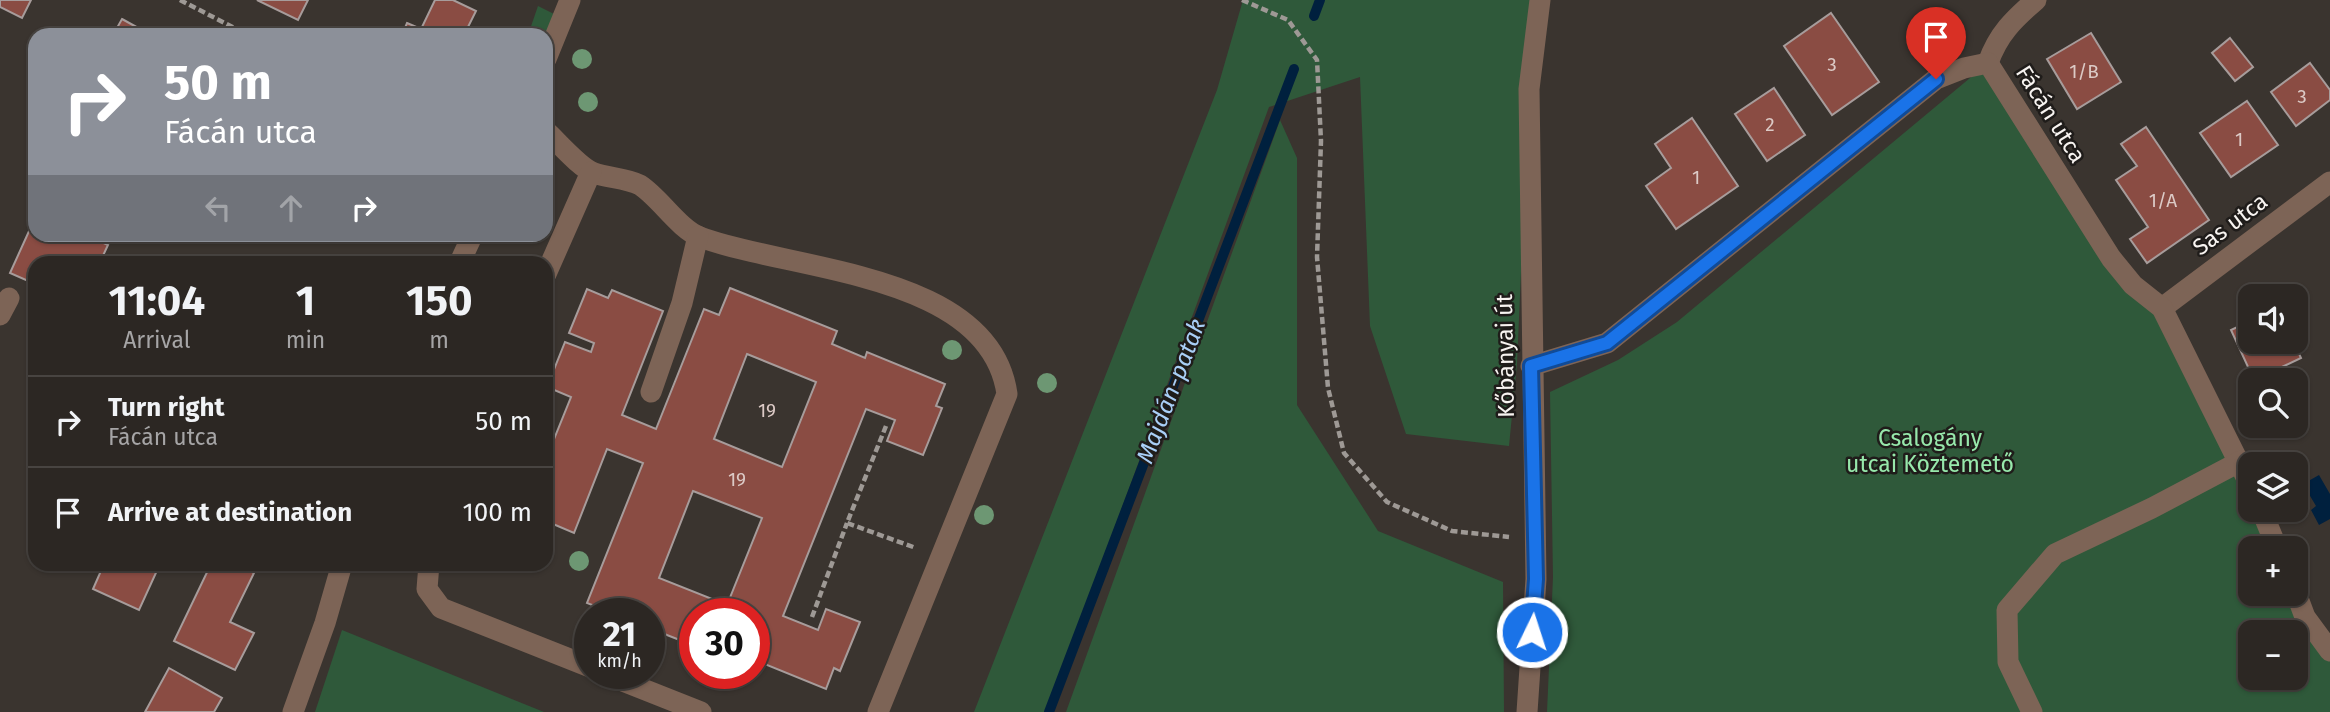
<!DOCTYPE html>
<meta charset="utf-8">
<style>
body{margin:0;font-family:"Fira Sans",sans-serif;background:#342f2b;color:#f1f3f6;height:100vh;display:flex;flex-direction:column;font-size:26px;white-space:nowrap}
*{box-sizing:border-box;margin:0}
p{font-size:23px;color:#a6a5a6}
.icon{flex:none;width:38px;height:38px;fill:none;stroke:currentColor;stroke-width:2;stroke-linecap:round;stroke-linejoin:round}
.map{position:relative;flex:1;overflow:hidden}
.drawer{position:absolute;left:28px;top:256px;width:525px;height:315px;display:flex;flex-direction:column;background:#2c2723;border-radius:21px;box-shadow:0 2px 5px #0004,0 0 0 2px #484441}
.drawer>*{flex:none}
.guide{position:absolute;left:28px;top:28px;width:525px;height:214px;border-radius:21px;box-shadow:0 2px 5px #0004,0 0 0 2px #484441;background:#8c9099;color:#fff;overflow:hidden}
.tools{position:absolute;left:2238px;top:284px;display:grid;gap:14px}
.tools a{display:grid;place-items:center;width:70px;height:70px;border-radius:14px;background:#2c2723;box-shadow:0 2px 5px #0004,0 0 0 2px #484441;font-size:35px}
.speed{position:absolute;left:574px;top:598px;display:flex;gap:14px;font-size:35px;font-weight:700;text-align:center}
.speed>*{display:grid;place-content:center;width:91px;height:91px;border-radius:50%;background:#2c2723;box-shadow:0 2px 5px #0004,0 0 0 2px #484441;line-height:1}
.speed small{font-size:18px;font-weight:400}
.speed .limit{border:10px solid #d22;background:#fff;color:#111}
.pin{position:absolute;display:grid;place-items:center;width:60px;height:60px;color:#fff;margin:-72px -30px;border-radius:50% 50% 50% 0;rotate:-45deg;box-shadow:0 0 7px #0007}
.pin .icon{rotate:45deg}
.me{position:absolute;width:77px;margin:-38px;rotate:4deg;stroke-linejoin:round;filter:drop-shadow(0 0 5px #0008)}
.turn{display:flex;align-items:center;gap:24px;height:147px;padding:0 21px;font-size:32px}
.turn .icon{width:91px;height:91px;stroke-width:2.5}
.turn b{display:block;font-size:49px;line-height:60px}
.lanes{display:flex;align-items:center;height:66px;padding:0 21px;background:#0003;justify-content:center;gap:35px;direction:ltr}
.lanes .off{opacity:.35}
.eta{display:flex;justify-content:space-evenly;align-items:center;height:119px;text-align:center}
.eta b{font-size:42px;font-weight:700;line-height:49px}
ul{padding:0;list-style:none}
li{display:flex;align-items:center;gap:21px;height:91px;padding:0 21px;border-top:2px solid #484441}
li div{flex:1}
li b{display:block;font-size:26px}
li em{font-style:normal}
.map>svg:first-child{display:block}
</style>
<div class="map">
<svg width="2330" height="712" viewBox="0 0 2330 712">
<rect width="100%" height="100%" fill="#3a342f"/>
<!-- green -->
<g fill="#2f593a" fill-rule="evenodd">
<path d="M1243,0H1540L1529,89L1517,364L1509,446L1406,434L1370,326L1360,77L1269,107L1047,712H974L1217,90Z"/>
<path d="M538,6L554,14L545,35H528Z"/>
<path d="M1988,63L2111,258L2162,308L2250,485V509H2261L2277,548H2250V593H2296L2330,651V712H1547L1553,577L1550,392L1618,360L1677,322ZM2250,632H2296V677H2250Z"/>
<path d="M1280,120L1297,158V405L1378,531L1503,582L1504,712H1066Z"/>
<path d="M342,630L544,712H315Z"/>
</g>
<!-- water -->
<path fill="#00203e" d="M2319,475L2330,494V519L2319,525L2311,510L2316,506L2303,484Z"/>
<g fill="none" stroke-linecap="round" stroke-linejoin="round">
<!-- stream -->
<g stroke="#00203e" stroke-width="10">
<path d="M1314,16L1320,0"/>
<path d="M1049,712L1294,69"/>
</g>
</g>
<!-- building -->
<g fill="#8a4c43" stroke="#a79c9b" stroke-width="2" fill-rule="evenodd">
<path d="M0,0H31L22,18L0,7Z"/>
<path d="M257,0H308L298,20Z"/>
<path d="M435,0H453L476,11L464,35H433L421,29Z"/>
<path d="M1831,13L1879,82L1832,115L1784,46Z"/>
<path d="M122,19L151,35H113Z"/>
<path d="M407,23L421,29L433,35H402Z"/>
<path d="M2091,33L2121,82L2077,109L2047,59Z"/>
<path d="M2230,38L2253,67L2235,81L2212,53Z"/>
<path d="M2310,63L2330,90V100L2296,126L2271,92Z"/>
<path d="M1774,88L1805,135L1767,161L1735,114Z"/>
<path d="M2247,101L2278,145L2231,177L2200,133Z"/>
<path d="M1692,118L1738,186L1676,229L1646,186L1671,168L1655,144Z"/>
<path d="M2146,127L2209,220L2147,263L2130,239L2148,227L2116,180L2137,166L2121,144Z"/>
<path d="M35,218V234H84L108,245L100,262H35V284L10,273Z"/>
<path d="M730,288L837,331L832,344L865,358L867,352L945,384L936,406L942,408L923,455L887,441L895,420L866,409L783,616L818,630L826,609L860,622L840,671L834,668L826,689L762,663L764,658L754,654V614H695V646L649,628V614H615L587,603L643,463L607,449L574,533L546,521V459L571,397L547,387L565,342L591,352L594,343L569,333L587,289L608,298L612,290L663,311L622,415L656,429L704,309L719,315ZM747,354L816,382L782,467L714,439ZM693,491L762,518L727,605L659,578Z"/>
<path d="M2250,321V341H2293L2301,358L2254,380L2231,330Z"/>
<path d="M104,564H160L139,610L93,589Z"/>
<path d="M211,564H235L254,573L230,622L254,633L235,670L174,641Z"/>
<path d="M169,668L222,698L214,712H145Z"/>
</g>
<g fill="none" stroke-linecap="round" stroke-linejoin="round">
<!-- path -->
<g stroke="#9e9995" stroke-width="4.5" stroke-dasharray="7 3.5" stroke-linecap="butt">
<path d="M180,0L248,35"/>
<path d="M1242,0L1288,20L1317,60L1321,141L1317,257L1328,388L1344,453L1387,502L1452,531L1509,537"/>
<path d="M886,426L847,523L916,548"/>
<path d="M812,617L847,523"/>
</g>
<!-- minor -->
<g stroke="#7d6456" stroke-width="21">
<path d="M546,59L570,0"/>
<path d="M1988,63C1998,34 2014,19 2036,0"/>
<path d="M546,131C558,142 580,168 594,173C608,178 627,178 640,185C660,198 679,229 700,237C791,271 990,272 1007,394L878,712"/>
<path d="M460,262L473,234"/>
<path d="M546,274L591,172"/>
<path d="M2162,308L2330,182"/>
<path d="M0,315L9,298"/>
<path d="M1531,366L1607,343L1936,79L1964,68L1988,63L2111,258L2133,285L2162,308L2250,485"/>
<path d="M651,392L682,303L698,236"/>
<path d="M2261,509L2277,548"/>
<path d="M429,564L427,589L441,608L590,667"/>
<path d="M2296,593L2305,617L2330,651"/>
<path d="M605,674L701,712"/>
<path d="M293,712L325,623L342,564"/>
<path d="M1527,712L1536,579L1529,89L1540,0"/>
<path d="M2032,712L2008,662L2007,610L2055,554L2152,508L2241,461"/>
</g>
</g>
<!-- trees -->
<g fill="#6d9773">
<circle cx="582" cy="59" r="10"/>
<circle cx="588" cy="102" r="10"/>
<circle cx="952" cy="350" r="10"/>
<circle cx="1047" cy="383" r="10"/>
<circle cx="984" cy="515" r="10"/>
<circle cx="579" cy="561" r="10"/>
</g>
<g fill="none" stroke-linecap="round" stroke-linejoin="round">
<defs>
<path id="route" d="M1532,632L1536,579L1531,366L1607,343L1936,79"/>
</defs>
<!-- route casing -->
<use href="#route" stroke="#114b97" stroke-width="18"/>
<!-- route -->
<use href="#route" stroke="#1a73e8" stroke-width="12"/>
</g>
<g text-anchor="middle" stroke-width="5" stroke-linejoin="round" paint-order="stroke">
<!-- number labels -->
<g font-size="19" fill="#dccac6">
<text x="1832" y="71">3</text>
<text x="2084" y="78">1/B</text>
<text x="2302" y="103">3</text>
<text x="1770" y="131">2</text>
<text x="2239" y="146">1</text>
<text x="1696" y="184">1</text>
<text x="2163" y="207">1/A</text>
<text x="767" y="417">19</text>
<text x="737" y="486">19</text>
</g>
<!-- street labels -->
<g font-size="23" fill="#f8f4f1" stroke="#1f1c1a">
<text transform="translate(2051 114) rotate(58)" y="8">Fácán utca</text>
<text transform="translate(2230 224) rotate(-37)" y="8">Sas utca</text>
<text transform="translate(1505 356) rotate(-91)" y="8">Kőbányai út</text>
</g>
<!-- park labels -->
<g font-size="23" fill="#97e8ab" stroke="#1f1c1a">
<text x="1930" y="446">Csalogány<tspan x="1930" dy="26">utcai Köztemető</tspan></text>
</g>
<!-- water labels -->
<g font-size="24" font-style="italic" fill="#a9cff7" stroke="#1f1c1a">
<text transform="translate(1171 391) rotate(-69)" y="8">Majdán-patak</text>
</g>
</g>
</svg>
<div class="tools">
<a><svg class="icon" aria-label="sound" viewBox="0 0 24 24"><path d="M4 9h4l5-4v14l-5-4H4zM17 9q2 3 0 6"/></svg></a>
<a><svg class="icon" aria-label="search" viewBox="0 0 24 24"><circle cx="10" cy="10" r="6"/><path d="M15 15l6 6"/></svg></a>
<a><svg class="icon" aria-label="layers" viewBox="0 0 24 24"><path d="M12 4l9 5-9 5-9-5zM3 14l9 5 9-5"/></svg></a>
<a>+</a>
<a>−</a>
</div>
<div class="speed"><div>21<small>km/h</small></div><div class="limit">30</div></div>
<div class="pin" style="left:1936px;top:79px;background:#d93025"><svg class="icon" aria-label="arrive" viewBox="0 0 24 24"><path d="M6 21V4h12l-3 4 3 4H6"/></svg></div>
<svg class="me" style="left:1532px;top:632px" viewBox="-20 -20 40 40"><circle r="17" fill="#1a73e8" stroke="#fff" stroke-width="3"/><path d="M0-11L8 9 0 5-8 9z" fill="#fff"/></svg>
<div class="guide">
<div class="turn"><svg class="icon" aria-label="right" viewBox="0 0 24 24"><path d="M7 20v-9h11M14 6l5 5-5 5"/></svg><div><b>50 m</b>Fácán utca</div></div>
<div class="lanes"><svg class="icon off" aria-label="left" viewBox="0 0 24 24"><path d="M17 20v-9H6M10 6l-5 5 5 5"/></svg><svg class="icon off" aria-label="ahead" viewBox="0 0 24 24"><path d="M12 20V5M6 11l6-6 6 6"/></svg><svg class="icon" aria-label="right" viewBox="0 0 24 24"><path d="M7 20v-9h11M14 6l5 5-5 5"/></svg></div>
</div>
<section class="drawer">
<div class="eta">
<div><b>11:04</b><p>Arrival</p></div>
<div><b>1</b><p>min</p></div>
<div><b>150</b><p>m</p></div>
</div>
<ul>
<li><svg class="icon" aria-label="right" viewBox="0 0 24 24"><path d="M7 20v-9h11M14 6l5 5-5 5"/></svg><div><b>Turn right</b><p>Fácán utca</p></div><em>50 m</em></li>
<li><svg class="icon" aria-label="arrive" viewBox="0 0 24 24"><path d="M6 21V4h12l-3 4 3 4H6"/></svg><div><b>Arrive at destination</b></div><em>100 m</em></li>
</ul>
</section>
</div>
